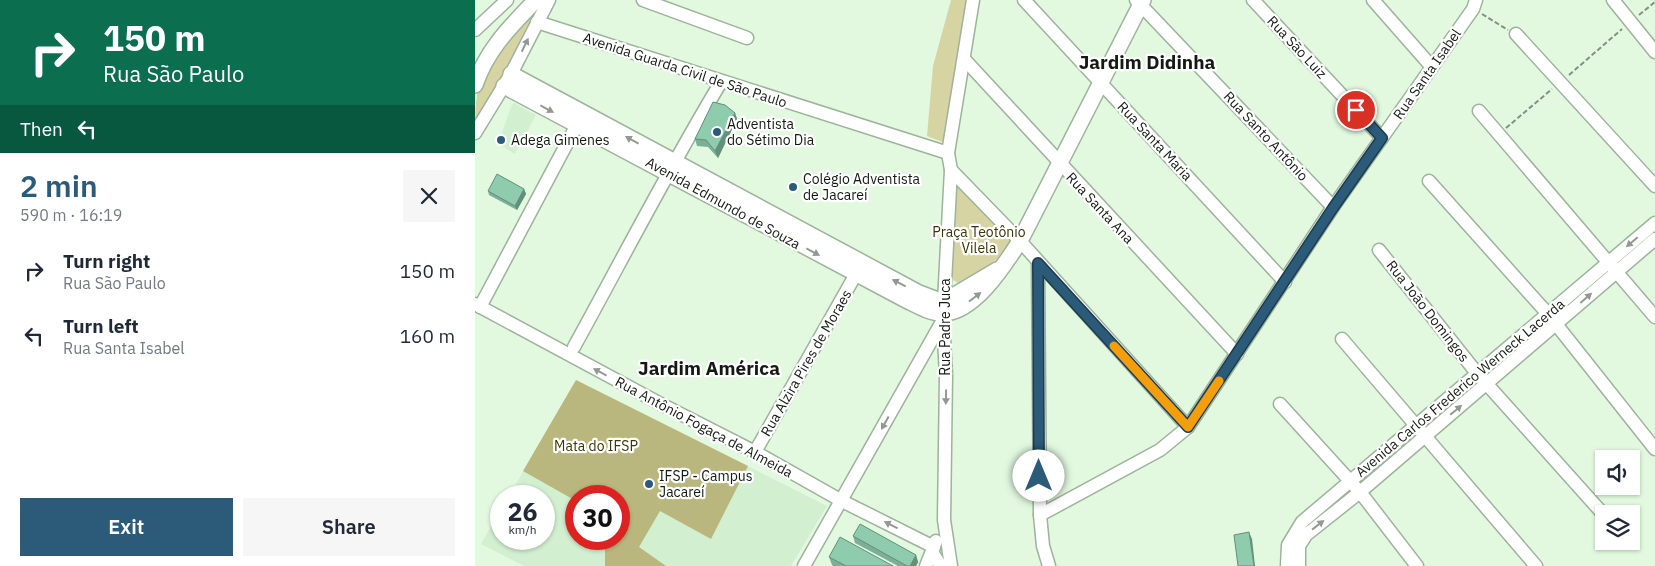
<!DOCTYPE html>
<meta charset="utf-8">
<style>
body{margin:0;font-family:"IBM Plex Sans",sans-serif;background:#f6f6f7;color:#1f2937;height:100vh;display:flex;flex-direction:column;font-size:19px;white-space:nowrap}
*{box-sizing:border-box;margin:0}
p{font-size:16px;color:#747a83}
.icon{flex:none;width:28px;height:28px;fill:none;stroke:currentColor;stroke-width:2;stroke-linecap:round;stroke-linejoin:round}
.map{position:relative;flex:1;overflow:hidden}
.side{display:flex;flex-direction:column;background:#fff;width:475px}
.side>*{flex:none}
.hud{background:#0b6e4f;color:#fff;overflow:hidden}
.tools{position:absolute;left:1120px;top:450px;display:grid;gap:10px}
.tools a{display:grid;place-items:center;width:45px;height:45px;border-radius:0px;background:#fff;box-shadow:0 1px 4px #0004;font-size:25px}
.speed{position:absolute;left:15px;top:485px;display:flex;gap:10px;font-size:25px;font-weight:700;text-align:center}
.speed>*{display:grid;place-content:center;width:65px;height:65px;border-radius:50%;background:#fff;box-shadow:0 1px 4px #0004;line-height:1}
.speed small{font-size:12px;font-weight:400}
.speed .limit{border:8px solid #d22;background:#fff;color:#111}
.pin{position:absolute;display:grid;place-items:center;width:42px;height:42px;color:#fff;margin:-21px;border:2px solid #fff;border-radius:50%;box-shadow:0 1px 5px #0007}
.me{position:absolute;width:55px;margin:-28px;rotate:0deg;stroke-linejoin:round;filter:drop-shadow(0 0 4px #0008)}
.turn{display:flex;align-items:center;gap:18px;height:105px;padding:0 20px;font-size:22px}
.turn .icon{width:65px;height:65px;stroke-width:2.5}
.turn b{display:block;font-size:35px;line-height:42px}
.then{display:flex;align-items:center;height:48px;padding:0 20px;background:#0003;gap:10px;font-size:19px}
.round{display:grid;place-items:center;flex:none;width:52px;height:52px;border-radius:0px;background:#f6f6f7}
.summary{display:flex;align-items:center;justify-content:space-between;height:85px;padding:0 20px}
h1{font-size:30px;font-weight:600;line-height:38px;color:#2b5b79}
.cta{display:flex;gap:10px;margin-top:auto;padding:10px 20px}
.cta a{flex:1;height:58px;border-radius:0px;background:#2b5b79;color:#fff;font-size:20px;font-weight:600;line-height:58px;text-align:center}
.cta a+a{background:#f6f6f7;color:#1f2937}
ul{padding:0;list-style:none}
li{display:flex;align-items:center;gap:15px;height:65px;padding:0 20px}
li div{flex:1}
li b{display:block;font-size:19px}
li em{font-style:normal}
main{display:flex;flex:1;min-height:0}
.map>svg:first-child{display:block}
</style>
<main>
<section class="side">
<div class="hud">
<div class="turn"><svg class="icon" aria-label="right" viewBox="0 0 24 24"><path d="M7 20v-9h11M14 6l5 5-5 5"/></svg><div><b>150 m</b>Rua São Paulo</div></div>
<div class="then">Then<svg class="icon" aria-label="left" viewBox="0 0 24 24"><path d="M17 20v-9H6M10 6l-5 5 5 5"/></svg></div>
</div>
<div class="summary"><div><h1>2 min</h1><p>590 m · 16:19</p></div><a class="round"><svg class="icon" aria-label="close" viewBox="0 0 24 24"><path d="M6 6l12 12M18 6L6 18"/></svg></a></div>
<ul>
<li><svg class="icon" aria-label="right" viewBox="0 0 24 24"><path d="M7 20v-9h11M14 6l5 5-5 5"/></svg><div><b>Turn right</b><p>Rua São Paulo</p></div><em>150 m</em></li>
<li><svg class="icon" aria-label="left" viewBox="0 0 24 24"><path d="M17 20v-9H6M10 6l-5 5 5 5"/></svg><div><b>Turn left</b><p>Rua Santa Isabel</p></div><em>160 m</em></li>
</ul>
<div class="cta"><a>Exit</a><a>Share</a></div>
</section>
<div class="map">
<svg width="1180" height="566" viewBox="0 0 1180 566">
<rect width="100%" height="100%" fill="#e2f9e0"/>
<!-- built -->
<g fill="#d2efd0" fill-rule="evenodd">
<path d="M39,103L61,115L40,154L23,144L37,104Z"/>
<path d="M101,380L352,506L316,566H49L6,544L26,509V539H69V496H34ZM101,496H144V539H101Z"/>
</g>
<!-- green -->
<g fill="#d7d4a3">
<path d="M476,0H495L470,143L452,136L458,66Z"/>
<path d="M58,14L50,33L0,125C0,69 17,48 58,14Z"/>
<path d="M482,184L538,237L536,248L507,271L483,283L478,280V186Z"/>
</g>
<!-- forest -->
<path fill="#bab77e" d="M101,380L273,466L236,539L185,511L164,547L191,566H130V539H144V496H101V501L48,471Z"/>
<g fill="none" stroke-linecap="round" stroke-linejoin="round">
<defs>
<g id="minor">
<path d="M168,0L272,38"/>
<path d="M549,0L810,282"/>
<path d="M661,0L858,207"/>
<path d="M778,0L907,138"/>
<path d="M898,0L956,66"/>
<path d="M1138,0L1180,52"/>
<path d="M62,22L473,153"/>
<path d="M0,30L32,0"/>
<path d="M1041,34L1180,186"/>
<path d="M490,60L762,354"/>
<path d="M1004,111L1180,317"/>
<path d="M0,133L36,74L74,0"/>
<path d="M476,170L545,241L713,427"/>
<path d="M954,181L1073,314L1180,449"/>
<path d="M904,250L1001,372L1129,515"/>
<path d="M563,263L565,515L568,546L574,566"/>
<path d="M0,304L184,403L280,452L367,501L459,547"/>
<path d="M5,307L106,117"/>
<path d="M867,339L1061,566"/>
<path d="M99,347C148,258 194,168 246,82"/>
<path d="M805,404L885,492L942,566"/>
<path d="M280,452L381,274"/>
<path d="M565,515L685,450L713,427L858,207L998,9L1001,0"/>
<path d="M457,552L466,566"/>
<path d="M329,566L468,320"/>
<path d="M451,566L461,541"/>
<path d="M476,566L469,520L471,375L468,320L476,170L473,153L498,0"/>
<path d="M812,566L813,545L827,522L1180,223"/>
<path d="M824,566V546L831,535L885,492L1180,239"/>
</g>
<g id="major">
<path d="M36,74L444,293L468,302L522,270"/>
<path d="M0,85C12,49 36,26 61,0"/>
<path d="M29,86L429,299C440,304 455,314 469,313C500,312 530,264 545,241L668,0"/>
</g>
</defs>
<!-- minor casing -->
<use href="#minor" stroke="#9db39b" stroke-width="15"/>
<!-- major casing -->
<use href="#major" stroke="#9db39b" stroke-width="18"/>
<!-- path -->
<g stroke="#819180" stroke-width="2" stroke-dasharray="5 2.5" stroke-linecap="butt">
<path d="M1007,14L1033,30"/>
<path d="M1164,15L1180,2"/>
<path d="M1094,75L1147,29"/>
<path d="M1031,128L1077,89"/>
</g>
<!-- minor -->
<use href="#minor" stroke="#fff" stroke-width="12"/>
<!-- major -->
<use href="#major" stroke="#fff" stroke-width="15"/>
</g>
<!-- wall -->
<g fill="#7baf96">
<path d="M260,113L262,119L243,158L233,147L222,146L220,139Z"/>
<path d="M49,189L51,194L42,210L14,195L13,191Z"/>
<path d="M378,536L441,555L443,562L441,566H423L380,543Z"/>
<path d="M354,557L418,566H358L357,565Z"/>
</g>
<!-- shaded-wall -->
<g fill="#648f7a">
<path d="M260,113L262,119L243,158L240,151Z"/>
<path d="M49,189L51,194L42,210L40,206Z"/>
<path d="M774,532L777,539L780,566H779Z"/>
<path d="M441,555L443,562L441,566H435Z"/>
</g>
<!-- building -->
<g fill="#8fccae" stroke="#648f7a">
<path d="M238,102L250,105L260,113L240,151L231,140L220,139Z"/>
<path d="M22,174L49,189L40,206L13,191Z"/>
<path d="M385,524L441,555L435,566H432L378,536Z"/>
<path d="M774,532L779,566H763L759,535Z"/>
<path d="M365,537L418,566H371L354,557Z"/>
</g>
<!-- one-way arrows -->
<defs><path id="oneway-solid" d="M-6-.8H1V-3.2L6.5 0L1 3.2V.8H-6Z" transform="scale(1.25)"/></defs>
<g fill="#949894">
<use href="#oneway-solid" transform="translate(50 45) rotate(-64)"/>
<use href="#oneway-solid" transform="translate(72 109) rotate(28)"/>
<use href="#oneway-solid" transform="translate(157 140) rotate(-151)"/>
<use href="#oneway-solid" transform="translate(1157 242) rotate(140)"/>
<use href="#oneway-solid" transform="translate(338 252) rotate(28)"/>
<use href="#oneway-solid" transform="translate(424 283) rotate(-153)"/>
<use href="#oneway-solid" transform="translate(500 297) rotate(-37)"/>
<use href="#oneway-solid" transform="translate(1111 298) rotate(-41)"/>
<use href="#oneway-solid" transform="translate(125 372) rotate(-152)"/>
<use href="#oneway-solid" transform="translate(471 397) rotate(91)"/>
<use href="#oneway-solid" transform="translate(981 410) rotate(-40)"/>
<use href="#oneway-solid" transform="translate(410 423) rotate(119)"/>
<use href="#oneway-solid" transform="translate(416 525) rotate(-153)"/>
<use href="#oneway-solid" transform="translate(843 525) rotate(-38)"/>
</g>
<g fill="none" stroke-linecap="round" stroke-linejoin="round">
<defs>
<path id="route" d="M564,476L563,263L713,427L858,208L907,138L881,110"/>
</defs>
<!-- route casing -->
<use href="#route" stroke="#1c3b4f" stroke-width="12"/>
<!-- route -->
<use href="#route" stroke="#2b5b79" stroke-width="9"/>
<!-- slow -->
<path stroke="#f59e0b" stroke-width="9" d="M639,346L713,427L744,381"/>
</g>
<!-- markers -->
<g fill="#2b5b79" stroke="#fff" stroke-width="2">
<circle cx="242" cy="132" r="5"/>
<circle cx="26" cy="140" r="5"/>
<circle cx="318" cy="187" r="5"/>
<circle cx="174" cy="484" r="5"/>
</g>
<g text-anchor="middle" stroke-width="4.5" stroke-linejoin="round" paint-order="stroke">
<!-- street labels -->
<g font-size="14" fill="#121a12" stroke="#fff">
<text transform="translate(822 47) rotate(47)" y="5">Rua São Luiz</text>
<text transform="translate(210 70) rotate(18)" y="5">Avenida Guarda Civil de São Paulo</text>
<text transform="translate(952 74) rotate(-55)" y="5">Rua Santa Isabel</text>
<text transform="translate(791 136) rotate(47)" y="5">Rua Santo Antônio</text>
<text transform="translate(680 141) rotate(47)" y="5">Rua Santa Maria</text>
<text transform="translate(248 203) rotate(29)" y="5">Avenida Edmundo de Souza</text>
<text transform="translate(625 208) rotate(47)" y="5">Rua Santa Ana</text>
<text transform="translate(953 311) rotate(52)" y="5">Rua João Domingos</text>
<text transform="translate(470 327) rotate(-90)" y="5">Rua Padre Juca</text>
<text transform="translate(331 363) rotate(-60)" y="5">Rua Alzira Pires de Moraes</text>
<text transform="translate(985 388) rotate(-40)" y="5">Avenida Carlos Frederico Werneck Lacerda</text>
<text transform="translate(229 427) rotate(28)" y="5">Rua Antônio Fogaça de Almeida</text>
</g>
<!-- poi labels -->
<g font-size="14" fill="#121a12" stroke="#fff" text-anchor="start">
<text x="252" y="129">Adventista<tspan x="252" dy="16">do Sétimo Dia</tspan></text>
<text x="36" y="145">Adega Gimenes</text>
<text x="328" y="184">Colégio Adventista<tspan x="328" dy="16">de Jacareí</tspan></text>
<text x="184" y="481">IFSP - Campus<tspan x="184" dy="16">Jacareí</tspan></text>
</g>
<!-- park labels -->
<g font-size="14" fill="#393607" stroke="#fff">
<text x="504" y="237">Praça Teotônio<tspan x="504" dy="16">Vilela</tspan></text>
<text x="121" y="451">Mata do IFSP</text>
</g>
<!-- district labels -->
<g font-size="19" font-weight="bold" fill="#121a12" stroke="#fff">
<text x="672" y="69">Jardim Didinha</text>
<text x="234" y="375">Jardim América</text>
</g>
</g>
</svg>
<div class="tools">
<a><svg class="icon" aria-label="sound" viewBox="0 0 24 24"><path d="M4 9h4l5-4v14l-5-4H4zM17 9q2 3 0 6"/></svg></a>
<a><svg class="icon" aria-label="layers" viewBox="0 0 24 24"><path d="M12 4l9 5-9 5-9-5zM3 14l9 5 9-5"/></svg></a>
</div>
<div class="speed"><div>26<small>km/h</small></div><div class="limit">30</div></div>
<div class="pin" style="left:881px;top:110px;background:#d93025"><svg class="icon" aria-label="arrive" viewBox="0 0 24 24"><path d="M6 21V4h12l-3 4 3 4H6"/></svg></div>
<svg class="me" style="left:564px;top:476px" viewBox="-20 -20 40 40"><circle r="19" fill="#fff"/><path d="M0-13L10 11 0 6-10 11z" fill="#2b5b79"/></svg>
</div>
</main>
